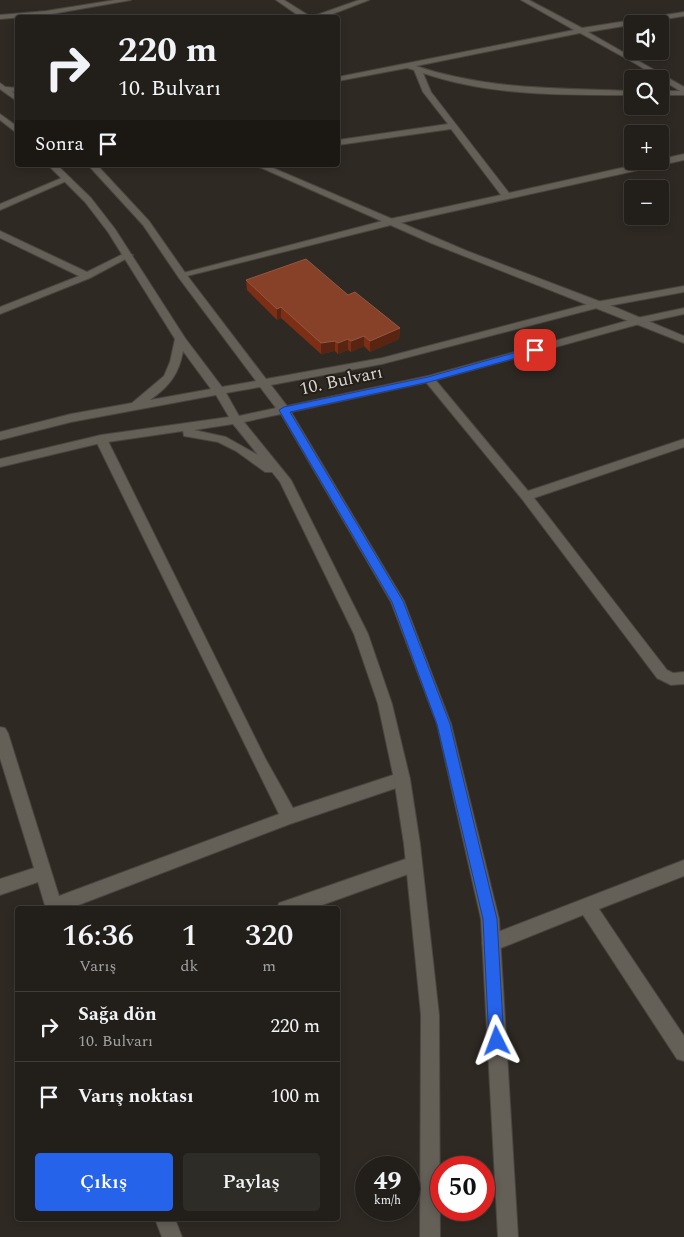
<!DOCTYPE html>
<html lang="tr">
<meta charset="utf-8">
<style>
body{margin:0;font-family:Spectral,serif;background:#2e2c27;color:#f1f3f6;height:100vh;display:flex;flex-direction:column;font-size:19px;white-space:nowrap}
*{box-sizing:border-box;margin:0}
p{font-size:16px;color:#a2a2a2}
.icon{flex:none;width:28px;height:28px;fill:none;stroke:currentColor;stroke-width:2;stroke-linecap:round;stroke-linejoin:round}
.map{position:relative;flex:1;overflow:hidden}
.panel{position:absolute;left:15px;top:906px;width:325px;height:315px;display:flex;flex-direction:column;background:#221f1a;border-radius:5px;box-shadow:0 2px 8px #0003,0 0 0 1px #3f3d39}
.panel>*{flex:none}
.hud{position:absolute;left:15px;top:15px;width:325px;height:152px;border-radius:5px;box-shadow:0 2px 8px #0003,0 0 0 1px #3f3d39;background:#221f1a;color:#f1f3f6;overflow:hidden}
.fabs{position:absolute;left:624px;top:15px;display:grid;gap:10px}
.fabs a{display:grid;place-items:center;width:45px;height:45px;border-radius:5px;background:#221f1a;box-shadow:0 2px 8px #0003,0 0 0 1px #3f3d39;font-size:25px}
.speed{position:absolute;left:355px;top:1156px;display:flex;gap:10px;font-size:25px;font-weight:700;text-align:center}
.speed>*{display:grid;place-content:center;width:65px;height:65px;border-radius:50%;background:#221f1a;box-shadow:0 2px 8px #0003,0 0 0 1px #3f3d39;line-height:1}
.speed small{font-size:12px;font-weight:400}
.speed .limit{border:8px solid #d22;background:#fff;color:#111}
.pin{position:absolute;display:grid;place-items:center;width:42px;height:42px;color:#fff;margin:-21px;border-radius:10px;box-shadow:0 2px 8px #0006}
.me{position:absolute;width:55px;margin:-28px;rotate:357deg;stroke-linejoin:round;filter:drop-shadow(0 0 4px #0008)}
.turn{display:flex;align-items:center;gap:18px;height:105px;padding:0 20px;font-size:22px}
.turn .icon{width:65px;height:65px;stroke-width:2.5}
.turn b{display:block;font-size:35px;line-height:42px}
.then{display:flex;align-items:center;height:48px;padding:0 20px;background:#0003;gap:10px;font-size:19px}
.eta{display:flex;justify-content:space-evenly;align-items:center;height:85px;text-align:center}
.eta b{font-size:30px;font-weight:600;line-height:35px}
.action{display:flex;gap:10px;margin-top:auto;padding:10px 20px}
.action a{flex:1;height:58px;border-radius:5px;background:#2563eb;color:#fff;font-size:20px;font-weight:600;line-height:58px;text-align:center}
.action a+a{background:#2e2c27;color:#f1f3f6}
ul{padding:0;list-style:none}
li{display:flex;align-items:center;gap:15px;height:70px;padding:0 20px;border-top:1px solid #3f3d39}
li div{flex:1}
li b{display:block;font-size:19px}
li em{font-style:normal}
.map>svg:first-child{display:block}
</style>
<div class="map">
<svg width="684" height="1237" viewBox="0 0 684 1237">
<rect width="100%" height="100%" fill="#2e2923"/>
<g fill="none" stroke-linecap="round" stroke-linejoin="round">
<defs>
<g id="minor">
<path d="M115,0H131L46,15L0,19V15L46,11Z"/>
<path d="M276,0H284L311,17L359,0H369L322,18H302Z"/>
<path d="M521,0H529L582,28L684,12V16L588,32L684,87V95H660V91H680L636,64L580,33L416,66C487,90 559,88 632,91V95C563,95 489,96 423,73L431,92L509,193L684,154V160L391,225L179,278V274L390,219L501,195L451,129L338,145V140L448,124L423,92L414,70L407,68L338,81V77L574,30Z"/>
<path d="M64,177L71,179L0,210V204Z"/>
<path d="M0,231L87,272L125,253L133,255L90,278L0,314V307L79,276L0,238Z"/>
<path d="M429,376L433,377L528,491L684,439V447L534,498L667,670L673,673L684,672V684L671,685L657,678L522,499L425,381L423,379Z"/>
<path d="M101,435L107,439L265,758L293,808L402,772L408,774L410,779L408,784L290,824L68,909H46L38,882L0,895V879L34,868L0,758V727L5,728L8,733L59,896L279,814L95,439Z"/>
<path d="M414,856L420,859L422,864L420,869L414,872L311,909H277L279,903L285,901Z"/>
<path d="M684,860V876L599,909L684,1036V1061L677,1059L583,915L491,952L485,949L482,943L485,937Z"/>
<path d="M155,1219H175L182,1237H162Z"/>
</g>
<g id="tertiary">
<path d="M6,87L18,88V92L3,91L2,89Z"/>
<path d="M255,165H266L467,251L617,308L684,336V343L431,243Z"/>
</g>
<g id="secondary">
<path d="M0,83L18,96V102L0,89Z"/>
<path d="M0,114L18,127V134L0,120Z"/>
<path d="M48,165H57L91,198L115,229L185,338L222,387L256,381L179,278L143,225L88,165H97L149,221L186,274L266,379L382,358L596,302L684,286V292L597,308L382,364L271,385L287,406L428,376L637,318L684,308V314L643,323L429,382L291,412L404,601L451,724L499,919L518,1237H498L481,919L437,724L391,602L281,414L244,422L291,480L368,634L392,704L410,779L420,844L439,1015L440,1237H420L421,1015L404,844L394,779L378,704L354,634L280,482L272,472H265L236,451L218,442L184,436L183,431L101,443L0,467V459L101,435L229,417L216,395L71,422L0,440V432L71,414L132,403L164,376L170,362L175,339L108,232L85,202ZM183,351L211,389L150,400C169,387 179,374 183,351ZM260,387L276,408L239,416L226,393ZM233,424L258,455L226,437L194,430Z"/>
</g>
</defs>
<!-- minor casing -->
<use href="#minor" stroke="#48443f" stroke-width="2"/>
<!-- tertiary casing -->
<use href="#tertiary" stroke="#48443f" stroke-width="2"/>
<!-- secondary casing -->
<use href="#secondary" stroke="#48443f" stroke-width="2"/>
<!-- minor -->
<use href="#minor" fill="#645f57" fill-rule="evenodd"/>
<!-- tertiary -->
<use href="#tertiary" fill="#645f57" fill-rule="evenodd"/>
<!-- secondary -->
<use href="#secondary" fill="#645f57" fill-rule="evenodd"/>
</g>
<!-- wall -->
<path fill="#7c2f14" d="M246,280L348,295L400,328L399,339L370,352L364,346L351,352L348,350L338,354L335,351L321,354L281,318L277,320L247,290Z"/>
<!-- shaded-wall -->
<g fill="#592512">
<path d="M281,307V318L277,320V309Z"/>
<path d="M400,328L399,339L370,352V341Z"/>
<path d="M364,336V346L351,352V341Z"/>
<path d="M348,339V350L338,354V343Z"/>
<path d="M335,341V351L321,354V343Z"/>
</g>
<!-- building -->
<path fill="#864128" stroke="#935843" d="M306,259L348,295L355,292L400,328L370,341L364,336L351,341L348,339L338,343L335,341L321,343L281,307L277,309L246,280Z"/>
<!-- route -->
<path fill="#2563eb" stroke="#184099" d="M535,347L539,350L538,352L429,382L290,412L403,601L450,724L497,919L504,1041L502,1046L497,1049L491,1046L489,1041L483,919L437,724L392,602L279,410L284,407L428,377Z"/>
<g text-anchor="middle" stroke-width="4" stroke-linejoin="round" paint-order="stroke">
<!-- street labels -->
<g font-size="18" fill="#d8d4d0" stroke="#241f19">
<text transform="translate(341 380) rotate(-12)" y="6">10. Bulvarı</text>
</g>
</g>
</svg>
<div class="fabs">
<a><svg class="icon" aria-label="sound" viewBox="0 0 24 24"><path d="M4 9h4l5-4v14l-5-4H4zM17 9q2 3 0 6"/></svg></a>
<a><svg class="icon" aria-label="search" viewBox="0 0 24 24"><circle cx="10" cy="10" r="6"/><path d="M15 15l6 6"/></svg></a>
<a>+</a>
<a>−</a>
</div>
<div class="speed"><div>49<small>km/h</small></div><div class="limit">50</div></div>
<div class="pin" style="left:535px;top:350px;background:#d93025"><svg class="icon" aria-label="arrive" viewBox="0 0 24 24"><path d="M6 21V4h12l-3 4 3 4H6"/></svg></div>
<svg class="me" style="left:497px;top:1041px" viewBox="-20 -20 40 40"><path d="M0-17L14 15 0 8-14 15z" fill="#2563eb" stroke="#fff" stroke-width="4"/></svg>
<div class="hud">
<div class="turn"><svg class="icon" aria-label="right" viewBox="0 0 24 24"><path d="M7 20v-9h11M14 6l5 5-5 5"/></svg><div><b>220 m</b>10. Bulvarı</div></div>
<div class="then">Sonra<svg class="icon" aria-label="arrive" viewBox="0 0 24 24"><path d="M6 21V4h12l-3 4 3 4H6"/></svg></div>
</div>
<section class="panel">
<div class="eta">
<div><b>16:36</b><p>Varış</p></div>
<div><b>1</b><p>dk</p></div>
<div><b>320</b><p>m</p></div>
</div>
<ul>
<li><svg class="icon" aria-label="right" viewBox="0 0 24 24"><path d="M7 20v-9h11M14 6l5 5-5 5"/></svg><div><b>Sağa dön</b><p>10. Bulvarı</p></div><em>220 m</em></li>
<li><svg class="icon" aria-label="arrive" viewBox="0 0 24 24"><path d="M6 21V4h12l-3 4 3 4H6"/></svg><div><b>Varış noktası</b></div><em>100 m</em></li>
</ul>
<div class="action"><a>Çıkış</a><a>Paylaş</a></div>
</section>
</div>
